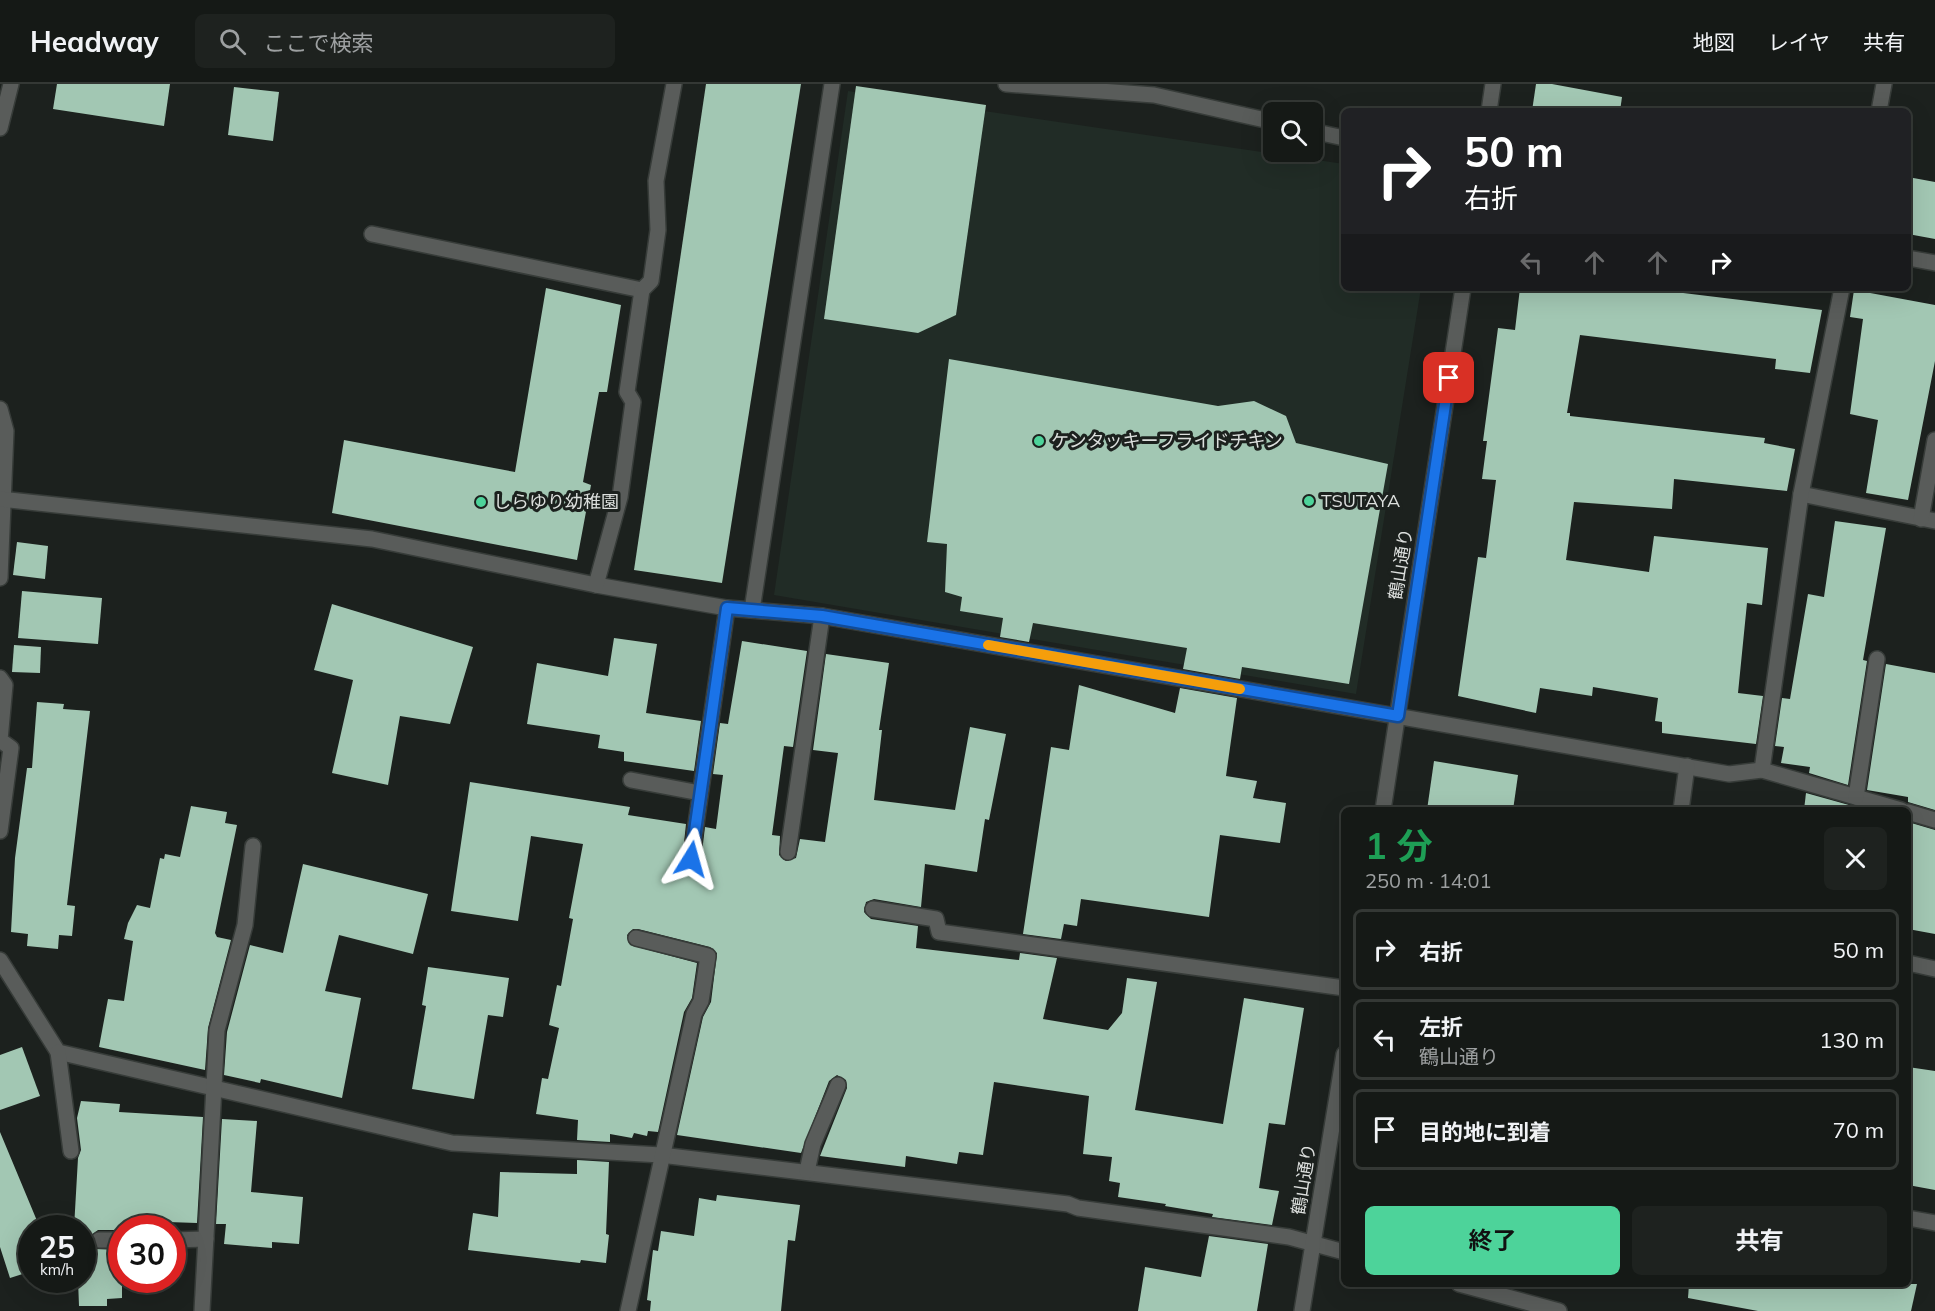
<!DOCTYPE html>
<html lang="ja">
<meta charset="utf-8">
<style>
body{margin:0;font-family:Mulish,"Noto Sans JP",sans-serif;background:#1e221f;color:#f1f3f6;height:100vh;display:flex;flex-direction:column;font-size:22px;white-space:nowrap}
*{box-sizing:border-box;margin:0}
p{font-size:20px;color:#9da0a1}
.icon{flex:none;width:33px;height:33px;fill:none;stroke:currentColor;stroke-width:2;stroke-linecap:round;stroke-linejoin:round}
.map{position:relative;flex:1;overflow:hidden}
.panel{position:absolute;left:1341px;top:723px;width:570px;height:480px;display:flex;flex-direction:column;background:#151916;border-radius:9px;box-shadow:0 6px 24px #0002,0 0 0 2px #343835}
.panel>*{flex:none}
.top-card{position:absolute;left:1341px;top:24px;width:570px;height:183px;border-radius:9px;box-shadow:0 6px 24px #0002,0 0 0 2px #343835;background:#202124;color:#fff;overflow:hidden}
.fabs{position:absolute;left:1263px;top:18px;display:grid;gap:12px}
.fabs a{display:grid;place-items:center;width:60px;height:60px;border-radius:9px;background:#151916;box-shadow:0 6px 24px #0002,0 0 0 2px #343835;font-size:30px}
.speed{position:absolute;left:18px;top:1131px;display:flex;gap:12px;font-size:30px;font-weight:700;text-align:center}
.speed>*{display:grid;place-content:center;width:78px;height:78px;border-radius:50%;background:#151916;box-shadow:0 6px 24px #0002,0 0 0 2px #343835;line-height:1}
.speed small{font-size:15px;font-weight:400}
.speed .limit{border:9px solid #d22;background:#fff;color:#111}
.pin{position:absolute;display:grid;place-items:center;width:51px;height:51px;color:#fff;margin:-26px;border-radius:12px;box-shadow:0 3px 9px #0006}
.me{position:absolute;width:66px;margin:-33px;rotate:8deg;stroke-linejoin:round;filter:drop-shadow(0 0 4px #0008)}
.turn{display:flex;align-items:center;gap:21px;height:126px;padding:0 24px;font-size:27px}
.turn .icon{width:78px;height:78px;stroke-width:2.5}
.turn b{display:block;font-size:42px;line-height:51px}
.lanes{display:flex;align-items:center;height:57px;padding:0 24px;background:#0003;justify-content:center;gap:30px;direction:ltr}
.lanes .off{opacity:.35}
.round{display:grid;place-items:center;flex:none;width:63px;height:63px;border-radius:9px;background:#1e221f}
.headline{display:flex;align-items:center;justify-content:space-between;height:102px;padding:0 24px}
h1{font-size:36px;font-weight:700;line-height:45px;color:#1e9e55}
.button{display:flex;gap:12px;margin-top:auto;padding:12px 24px}
.button a{flex:1;height:69px;border-radius:9px;background:#4dd39a;color:#111;font-size:24px;font-weight:700;line-height:69px;text-align:center}
.button a+a{background:#1e221f;color:#f1f3f6}
ul{padding:0;list-style:none}
li{display:flex;align-items:center;gap:18px;height:81px;margin:0 12px 9px;padding:0 12px;border:3px solid #343835;border-radius:9px}
li div{flex:1}
li b{display:block;font-size:22px}
li em{font-style:normal}
header{display:flex;align-items:center;gap:36px;box-sizing:border-box;height:84px;padding:0 30px;background:#151916;border-bottom:2px solid #343835}
header strong{font-size:28px}
nav{display:flex;gap:33px;margin-inline-start:auto;font-size:21px}
.search{width:420px;height:54px;background:#1e221f;display:flex;align-items:center;gap:15px;box-sizing:border-box;padding:0 21px;border-radius:9px;color:#9da0a1;font-size:22px}
.map>svg:first-child{display:block}
</style>
<header>
<strong>Headway</strong>
<div class="search"><svg class="icon" aria-label="search" viewBox="0 0 24 24"><circle cx="10" cy="10" r="6"/><path d="M15 15l6 6"/></svg>ここで検索</div>
<nav><a>地図</a><a>レイヤ</a><a>共有</a></nav>
</header>
<div class="map">
<svg width="1935" height="1227" viewBox="0 0 1935 1227">
<rect width="100%" height="100%" fill="#1c211e"/>
<!-- built -->
<path fill="#212c26" d="M848,7L1344,80V204H1421L1356,610L774,511Z"/>
<!-- building -->
<g fill="#a2c7b3">
<path d="M57,0H170L164,42L53,25Z"/>
<path d="M706,0H801L722,499L634,486Z"/>
<path d="M1536,0H1552L1622,13L1620,27H1532Z"/>
<path d="M856,2L986,21L956,231L918,249L824,235Z"/>
<path d="M234,3L279,8L273,57L228,51Z"/>
<path d="M1908,93L1935,98V155L1908,150Z"/>
<path d="M546,204L621,221L607,308H599L583,398L591,401L577,476L332,429L344,356L515,388Z"/>
<path d="M1520,204H1642L1822,226L1810,289L1775,285L1776,275L1580,251L1567,329H1570V332L1765,354L1764,359L1795,365L1787,407L1674,395L1672,425L1574,418L1566,476L1649,488L1654,452L1768,464L1762,521L1747,519L1738,609L1763,612L1756,660L1662,649V638L1655,637L1658,614L1593,603L1592,612L1540,604L1536,629L1458,612L1478,473L1486,474L1496,396L1482,395L1487,357H1483L1498,244L1515,246Z"/>
<path d="M1854,206L1935,221V277L1908,416L1866,409L1878,336L1850,330L1863,235L1850,233Z"/>
<path d="M949,275L1218,322L1254,317L1286,332L1296,359L1388,380L1349,600L1242,583L1240,595L1183,585L1187,564L1033,539L1029,558L1000,553L1003,534L960,527L962,513L945,508L947,460L927,458Z"/>
<path d="M1835,437L1886,444L1863,576L1867,577L1848,701L1809,689L1810,683L1781,679L1784,663L1775,662L1782,614L1790,615L1808,510L1824,513Z"/>
<path d="M17,458L48,462L45,495L13,491Z"/>
<path d="M22,507L102,514L98,560L18,554Z"/>
<path d="M332,520L473,563L450,640L400,632L388,701L332,689L353,596L314,586Z"/>
<path d="M614,554L657,560L646,629L701,637L694,687L624,677V668L598,664L600,651L527,640L537,579L608,592Z"/>
<path d="M742,557L807,567L793,663L784,662L772,751L780,752L779,771L786,777L796,774L800,755L825,758L838,669L813,666L826,570L889,579L879,646H882L874,716L955,726L970,643L1006,650L989,736L985,735L977,788L925,780L921,823L874,815L866,818L864,828L871,835L918,842L916,864L1019,876L1020,869L1057,874L1043,935L1108,946L1122,929L1127,894L1157,898L1135,1026L1223,1040L1244,914L1304,924L1285,1041L1269,1039L1259,1104L1279,1107L1272,1141L1212,1133L1213,1130L1165,1122L1166,1120L1118,1113L1120,1099L1109,1097L1112,1073L1083,1070L1089,1012L994,998L983,1071L959,1068L957,1080L906,1072L905,1083L820,1072L847,1004L846,996L837,991L829,997L801,1069L677,1051L703,933L711,918L717,869L710,863L638,845H633L627,851L630,861L697,879L692,914L684,928L658,1048L648,1047L647,1052L634,1049L632,1054L610,1050V1058L577,1056L578,1036L536,1030L542,994L548,995L559,944L549,941L557,901L561,902L573,835L569,834L583,760L531,752L518,837L451,827L470,698L630,723L628,731L686,740L682,778L689,784H695L701,776L705,743L716,745L723,691L713,690L720,639L728,640Z"/>
<path d="M14,561L41,563L40,589L12,588Z"/>
<path d="M1886,580L1935,589V726L1908,718V713L1867,706Z"/>
<path d="M1079,601L1175,629L1180,604L1237,614L1226,692L1257,697L1253,714L1286,719L1280,759L1220,751L1209,833L1081,815L1077,842L1064,840L1061,855L1023,850L1051,663L1069,666Z"/>
<path d="M37,618L64,620L63,625L90,627L67,821L75,822L72,852L59,851L58,865L27,862L28,850L11,848L15,774L27,684H32Z"/>
<path d="M1434,677L1518,691L1513,726H1427Z"/>
<path d="M1806,709L1849,721V726H1804Z"/>
<path d="M191,722L227,728L225,739L237,741L215,849L217,853L231,856L208,944L205,986L99,963L108,915L124,917L133,857L124,855L128,839L137,821L150,824L160,774L164,775L165,770L180,773Z"/>
<path d="M1908,738L1935,746V850L1908,845Z"/>
<path d="M303,780L428,810L413,870L339,851L325,907L361,914L342,1014L261,995L260,999L224,991L227,948L250,861L283,869Z"/>
<path d="M428,883L509,894L503,933L488,931L474,1015L412,1005L426,922L422,921Z"/>
<path d="M22,963L40,1012L0,1026V971Z"/>
<path d="M1908,983L1935,987V1106L1908,1101Z"/>
<path d="M81,1017L120,1020L119,1028L203,1033L197,1139L168,1138V1143L122,1139V1146H98L90,1152V1160L95,1165L122,1166V1214L107,1215V1222H79L78,1196H82V1144H74L78,1074L81,1066L77,1034Z"/>
<path d="M222,1035L257,1037L251,1108L303,1113L299,1160L272,1158V1164L224,1160L226,1140H216Z"/>
<path d="M0,1048L40,1144H32V1187L10,1194L0,1163Z"/>
<path d="M577,1076L609,1078L606,1150L609,1151L606,1179L581,1176L580,1179L468,1166L473,1129L498,1133L500,1088L577,1090Z"/>
<path d="M717,1111L800,1121L795,1157L788,1156L781,1227H650L651,1217L647,1216L653,1166L658,1167L661,1147L694,1152L699,1114L716,1117Z"/>
<path d="M1209,1152L1268,1160L1257,1227H1138L1145,1183L1201,1193Z"/>
<path d="M1689,1200H1917L1911,1227H1758L1688,1214Z"/>
</g>
<g fill="none" stroke-linecap="round" stroke-linejoin="round">
<defs>
<g id="minor">
<path d="M1006,0L1154,11L1274,38"/>
<path d="M1489,27L1493,0"/>
<path d="M1879,27L1884,0"/>
<path d="M0,44L11,0"/>
<path d="M1312,47L1344,54"/>
<path d="M372,150L642,206"/>
<path d="M1908,174L1935,179"/>
<path d="M0,325L6,347L0,494"/>
<path d="M1801,410L1935,437"/>
<path d="M0,415L372,455L596,501L727,524L822,532L1729,690L1762,686L1901,726"/>
<path d="M1921,435L1935,356"/>
<path d="M596,501L620,413L633,318L627,308L642,206L651,197L658,146L656,97L674,0"/>
<path d="M752,526L832,0"/>
<path d="M0,594L5,601L0,656L11,664L0,747"/>
<path d="M1762,686L1801,410L1842,204"/>
<path d="M631,696L700,709"/>
<path d="M1856,713L1877,575"/>
<path d="M1383,726L1463,204"/>
<path d="M1681,726L1687,682"/>
<path d="M1908,728L1935,736"/>
<path d="M788,768L822,532"/>
<path d="M691,775L727,524"/>
<path d="M873,825L936,835L939,848L1344,904"/>
<path d="M0,876L58,968L452,1059L661,1071L1068,1120L1078,1124L1289,1153L1344,1168"/>
<path d="M1908,879L1935,885"/>
<path d="M58,968L71,1067"/>
<path d="M807,1087L813,1060L838,1001"/>
<path d="M1908,1134L1935,1139"/>
<path d="M99,1156H122"/>
<path d="M172,1156L206,1155"/>
<path d="M1459,1200L1559,1227"/>
<path d="M202,1227L217,946L245,841L253,762"/>
<path d="M628,1227L694,930L701,917L708,872L636,854"/>
<path d="M1302,1227L1344,970"/>
</g>
</defs>
<!-- minor casing -->
<use href="#minor" stroke="#373c39" stroke-width="18"/>
<!-- minor -->
<use href="#minor" stroke="#595c5a" stroke-width="15"/>
</g>
<g fill="none" stroke-linecap="round" stroke-linejoin="round">
<defs>
<path id="route" d="M691,775L727,524L822,532L1398,632L1449,294"/>
</defs>
<!-- route casing -->
<use href="#route" stroke="#114b97" stroke-width="15"/>
<!-- route -->
<use href="#route" stroke="#1a73e8" stroke-width="10"/>
<!-- slow -->
<path stroke="#f59e0b" stroke-width="10" d="M988,561L1240,605"/>
</g>
<!-- markers -->
<g fill="#4dd39a" stroke="#1c211e" stroke-width="2">
<circle cx="1039" cy="357" r="6"/>
<circle cx="1309" cy="417" r="6"/>
<circle cx="481" cy="418" r="6"/>
</g>
<g text-anchor="middle" stroke-width="6" stroke-linejoin="round" paint-order="stroke">
<!-- poi labels -->
<g font-size="18" fill="#dcdfdd" stroke="#1c211e" text-anchor="start">
<text x="1051" y="363">ケンタッキーフライドチキン</text>
<text x="1321" y="423">TSUTAYA</text>
<text x="493" y="424">しらゆり幼稚園</text>
</g>
<!-- street labels -->
<g font-size="18" fill="#dcdfdd" stroke="#1c211e">
<text transform="translate(1401 480) rotate(-81)" y="6">鶴山通り</text>
<text transform="translate(1304 1095) rotate(-81)" y="6">鶴山通り</text>
</g>
</g>
</svg>
<div class="fabs">
<a><svg class="icon" aria-label="search" viewBox="0 0 24 24"><circle cx="10" cy="10" r="6"/><path d="M15 15l6 6"/></svg></a>
</div>
<div class="speed"><div>25<small>km/h</small></div><div class="limit">30</div></div>
<div class="pin" style="left:1449px;top:294px;background:#d93025"><svg class="icon" aria-label="arrive" viewBox="0 0 24 24"><path d="M6 21V4h12l-3 4 3 4H6"/></svg></div>
<svg class="me" style="left:691px;top:775px" viewBox="-20 -20 40 40"><path d="M0-17L14 15 0 8-14 15z" fill="#1a73e8" stroke="#fff" stroke-width="4"/></svg>
<div class="top-card">
<div class="turn"><svg class="icon" aria-label="right" viewBox="0 0 24 24"><path d="M7 20v-9h11M14 6l5 5-5 5"/></svg><div><b>50 m</b>右折</div></div>
<div class="lanes"><svg class="icon off" aria-label="left" viewBox="0 0 24 24"><path d="M17 20v-9H6M10 6l-5 5 5 5"/></svg><svg class="icon off" aria-label="ahead" viewBox="0 0 24 24"><path d="M12 20V5M6 11l6-6 6 6"/></svg><svg class="icon off" aria-label="ahead" viewBox="0 0 24 24"><path d="M12 20V5M6 11l6-6 6 6"/></svg><svg class="icon" aria-label="right" viewBox="0 0 24 24"><path d="M7 20v-9h11M14 6l5 5-5 5"/></svg></div>
</div>
<section class="panel">
<div class="headline"><div><h1>1 分</h1><p>250 m · 14:01</p></div><a class="round"><svg class="icon" aria-label="close" viewBox="0 0 24 24"><path d="M6 6l12 12M18 6L6 18"/></svg></a></div>
<ul>
<li><svg class="icon" aria-label="right" viewBox="0 0 24 24"><path d="M7 20v-9h11M14 6l5 5-5 5"/></svg><div><b>右折</b></div><em>50 m</em></li>
<li><svg class="icon" aria-label="left" viewBox="0 0 24 24"><path d="M17 20v-9H6M10 6l-5 5 5 5"/></svg><div><b>左折</b><p>鶴山通り</p></div><em>130 m</em></li>
<li><svg class="icon" aria-label="arrive" viewBox="0 0 24 24"><path d="M6 21V4h12l-3 4 3 4H6"/></svg><div><b>目的地に到着</b></div><em>70 m</em></li>
</ul>
<div class="button"><a>終了</a><a>共有</a></div>
</section>
</div>
